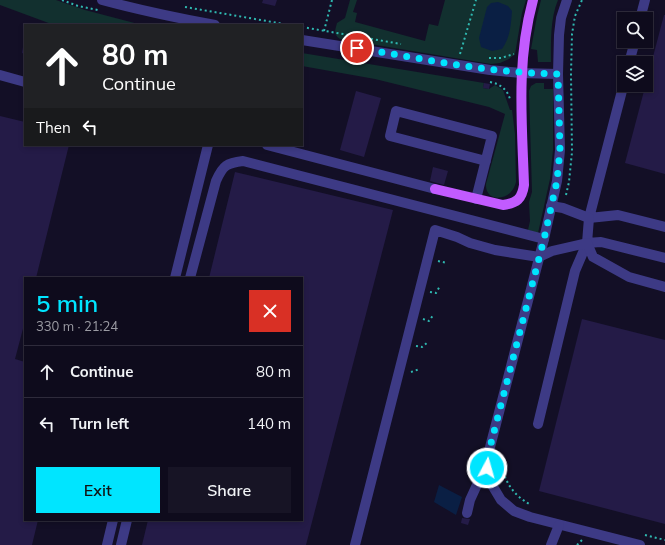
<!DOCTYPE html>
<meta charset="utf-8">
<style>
body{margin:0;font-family:Mulish,sans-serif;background:#171425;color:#f1f3f6;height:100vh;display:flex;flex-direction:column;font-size:15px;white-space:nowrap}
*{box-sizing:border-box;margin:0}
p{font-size:13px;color:#9b9ba3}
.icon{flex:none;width:22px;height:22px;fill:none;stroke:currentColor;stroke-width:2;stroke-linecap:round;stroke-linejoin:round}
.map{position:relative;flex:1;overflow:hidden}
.details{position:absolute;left:24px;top:277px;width:279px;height:244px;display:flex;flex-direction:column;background:#0e0b1c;border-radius:0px;box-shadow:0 2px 6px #0003,0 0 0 1px #2e2b3b}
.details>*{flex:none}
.guide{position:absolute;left:24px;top:24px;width:279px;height:122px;border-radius:0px;box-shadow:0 2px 6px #0003,0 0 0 1px #2e2b3b;background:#202124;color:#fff;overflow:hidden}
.fabs{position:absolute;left:617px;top:12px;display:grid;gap:8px}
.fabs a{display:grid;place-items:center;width:36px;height:36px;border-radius:0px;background:#0e0b1c;box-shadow:0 2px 6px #0003,0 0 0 1px #2e2b3b;font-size:20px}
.pin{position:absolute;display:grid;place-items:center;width:34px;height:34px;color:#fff;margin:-17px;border:2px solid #fff;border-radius:50%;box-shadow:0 1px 4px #0007}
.me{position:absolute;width:44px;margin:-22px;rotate:6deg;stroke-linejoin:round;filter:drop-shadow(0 0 3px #0008)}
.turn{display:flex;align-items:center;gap:14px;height:84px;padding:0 12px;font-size:18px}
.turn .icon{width:52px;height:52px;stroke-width:2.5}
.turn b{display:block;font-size:28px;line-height:34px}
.then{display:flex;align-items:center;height:38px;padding:0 12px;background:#0003;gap:8px;font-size:15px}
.round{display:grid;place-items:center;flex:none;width:42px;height:42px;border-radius:0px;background:#171425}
.summary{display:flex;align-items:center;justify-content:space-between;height:68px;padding:0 12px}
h1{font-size:24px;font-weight:600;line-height:30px;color:#00e5ff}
.button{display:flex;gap:8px;margin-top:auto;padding:8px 12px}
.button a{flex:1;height:46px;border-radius:0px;background:#00e5ff;color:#111;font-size:16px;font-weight:600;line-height:46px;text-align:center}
.button a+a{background:#171425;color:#f1f3f6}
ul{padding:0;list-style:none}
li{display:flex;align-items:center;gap:12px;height:52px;padding:0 12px;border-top:1px solid #2e2b3b}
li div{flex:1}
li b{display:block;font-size:15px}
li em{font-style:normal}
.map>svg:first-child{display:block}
</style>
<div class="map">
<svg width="665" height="545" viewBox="0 0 665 545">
<rect width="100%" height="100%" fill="#130f26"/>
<!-- green -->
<g fill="#12302f">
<path d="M0,0H56L85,10L142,25H54L0,5Z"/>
<path d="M350,0H357L353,12L357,13L355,22L425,41L429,24L438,26L445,0H526L522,13L515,54L509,59L500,63L491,64L340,39C333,34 335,31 337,23L345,18Z"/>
<path d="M541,0H558C550,19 551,42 551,62H538L537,50L531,49L537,16Z"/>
<path d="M302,53L484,83L483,88L489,89L495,85L503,90L510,110H512L515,134L516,182C515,186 513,190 510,193C503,199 491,200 487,191C486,189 486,186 486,184L505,114L489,107L375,79L302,66Z"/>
<path d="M536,83H544V89H553V150L550,179L538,233L528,230L530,221L529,202L532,192L529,91L531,86Z"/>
</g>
<!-- water -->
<g fill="#0a1f44">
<path d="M498,2L508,6L512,11C511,25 510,38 502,49L492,51L481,47L479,38L487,7L491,3Z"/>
<path d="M439,485L462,497L456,515L434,502Z"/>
</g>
<!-- building -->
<g fill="#241b47">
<path d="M263,0H277L275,6L262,3Z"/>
<path d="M664,15H665V174L625,163Z"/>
<path d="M24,41H25V54L22,53Z"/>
<path d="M484,83L490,84L489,89L483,88Z"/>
<path d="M356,91L381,98L364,157L340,150Z"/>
<path d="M0,116L25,122V145H69L36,278H25V321L15,359L25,362V520H38L32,545H0Z"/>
<path d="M433,167L448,171L444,185L430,181Z"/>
<path d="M235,172L393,210L306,545H142L148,520H302V278H209Z"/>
<path d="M582,319L665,340V524L539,491Z"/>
<path d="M462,518L470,519L468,525L461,523Z"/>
</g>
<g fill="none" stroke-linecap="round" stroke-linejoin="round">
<!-- path -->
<g stroke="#2fb8b0" stroke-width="2" stroke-dasharray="2 3" stroke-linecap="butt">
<path d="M62,0L78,6L98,10"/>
<path d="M185,7L290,25"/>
<path d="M302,27L401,44"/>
<path d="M324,31L332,0"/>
<path d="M460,54L476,0"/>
<path d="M489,58H501L514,54"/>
<path d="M490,82C500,84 507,89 510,99"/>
<path d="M566,195L569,182L572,152L571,74L572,34L575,16L582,0"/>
<path d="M438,261L447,263"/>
<path d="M430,292L436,293L440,286"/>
<path d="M423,319L429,321L434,314"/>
<path d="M416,346L422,347L428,342"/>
<path d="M411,372L420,369"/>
<path d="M500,457C503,479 511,494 531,505"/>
<path d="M645,535L665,540"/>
<path d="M577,545L582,540"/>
</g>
<!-- minor -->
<g stroke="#3d3a85" stroke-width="10">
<path d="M102,0C139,10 177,18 215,25"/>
<path d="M567,0L561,18L559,35L558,74L560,150L557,181L544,239L489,451L487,468L492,485L501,500L514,511L530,517L640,545"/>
<path d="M640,19L645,0"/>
<path d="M302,40L490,70L521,73L558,74"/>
<path d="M629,63L635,41"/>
<path d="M0,75L25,82"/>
<path d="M624,83L589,218L618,215L665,227"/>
<path d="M267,145L435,189"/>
<path d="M476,199L492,136L396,111L390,136L486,161"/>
<path d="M551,206L563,208L589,218L587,243L601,242L665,258"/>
<path d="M175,278L208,145"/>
<path d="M190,278L216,181C223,165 227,163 243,161L544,239"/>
<path d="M538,424L575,271L587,243"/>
<path d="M467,513L470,500L481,476L487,468"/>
<path d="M107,545L113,520"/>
<path d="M121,545L127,520"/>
<path d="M355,545L435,230L457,237L470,243L495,250L539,257L552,251L587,243L593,257L629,277L665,287"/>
<path d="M551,545L559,525"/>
</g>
<!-- major -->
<path stroke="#c25bff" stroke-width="10" d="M435,189L503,205C517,203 522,199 524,185C522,122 516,62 533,0"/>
</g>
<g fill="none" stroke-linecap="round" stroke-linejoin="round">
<!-- route -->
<path stroke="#00e5ff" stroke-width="7" stroke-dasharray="0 12.6" d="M357,48C424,59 490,73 558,74L560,150L557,181L544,239L489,451L487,468"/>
</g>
</svg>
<div class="fabs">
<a><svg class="icon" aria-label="search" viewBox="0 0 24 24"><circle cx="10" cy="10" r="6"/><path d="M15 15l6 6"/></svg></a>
<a><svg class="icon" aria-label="layers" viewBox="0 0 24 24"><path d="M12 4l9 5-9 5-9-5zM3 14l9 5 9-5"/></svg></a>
</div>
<div class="pin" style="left:357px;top:48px;background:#d93025"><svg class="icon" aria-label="arrive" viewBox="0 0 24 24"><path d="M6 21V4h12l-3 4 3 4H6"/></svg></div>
<svg class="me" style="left:487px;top:468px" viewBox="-20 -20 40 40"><circle r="17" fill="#00e5ff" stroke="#fff" stroke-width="3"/><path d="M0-11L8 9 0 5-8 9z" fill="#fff"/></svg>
<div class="guide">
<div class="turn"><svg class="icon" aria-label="ahead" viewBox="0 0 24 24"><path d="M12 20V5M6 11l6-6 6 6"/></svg><div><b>80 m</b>Continue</div></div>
<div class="then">Then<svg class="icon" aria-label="left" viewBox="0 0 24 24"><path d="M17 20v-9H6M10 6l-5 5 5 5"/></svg></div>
</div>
<section class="details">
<div class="summary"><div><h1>5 min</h1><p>330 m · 21:24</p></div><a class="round" style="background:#d93025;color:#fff"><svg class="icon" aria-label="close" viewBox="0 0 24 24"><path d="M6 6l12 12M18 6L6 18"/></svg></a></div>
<ul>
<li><svg class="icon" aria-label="ahead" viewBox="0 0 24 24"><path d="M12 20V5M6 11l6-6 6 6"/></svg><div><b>Continue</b></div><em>80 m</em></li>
<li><svg class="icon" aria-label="left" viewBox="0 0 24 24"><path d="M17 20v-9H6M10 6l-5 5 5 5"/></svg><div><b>Turn left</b></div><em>140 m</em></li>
</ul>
<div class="button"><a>Exit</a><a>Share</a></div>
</section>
</div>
